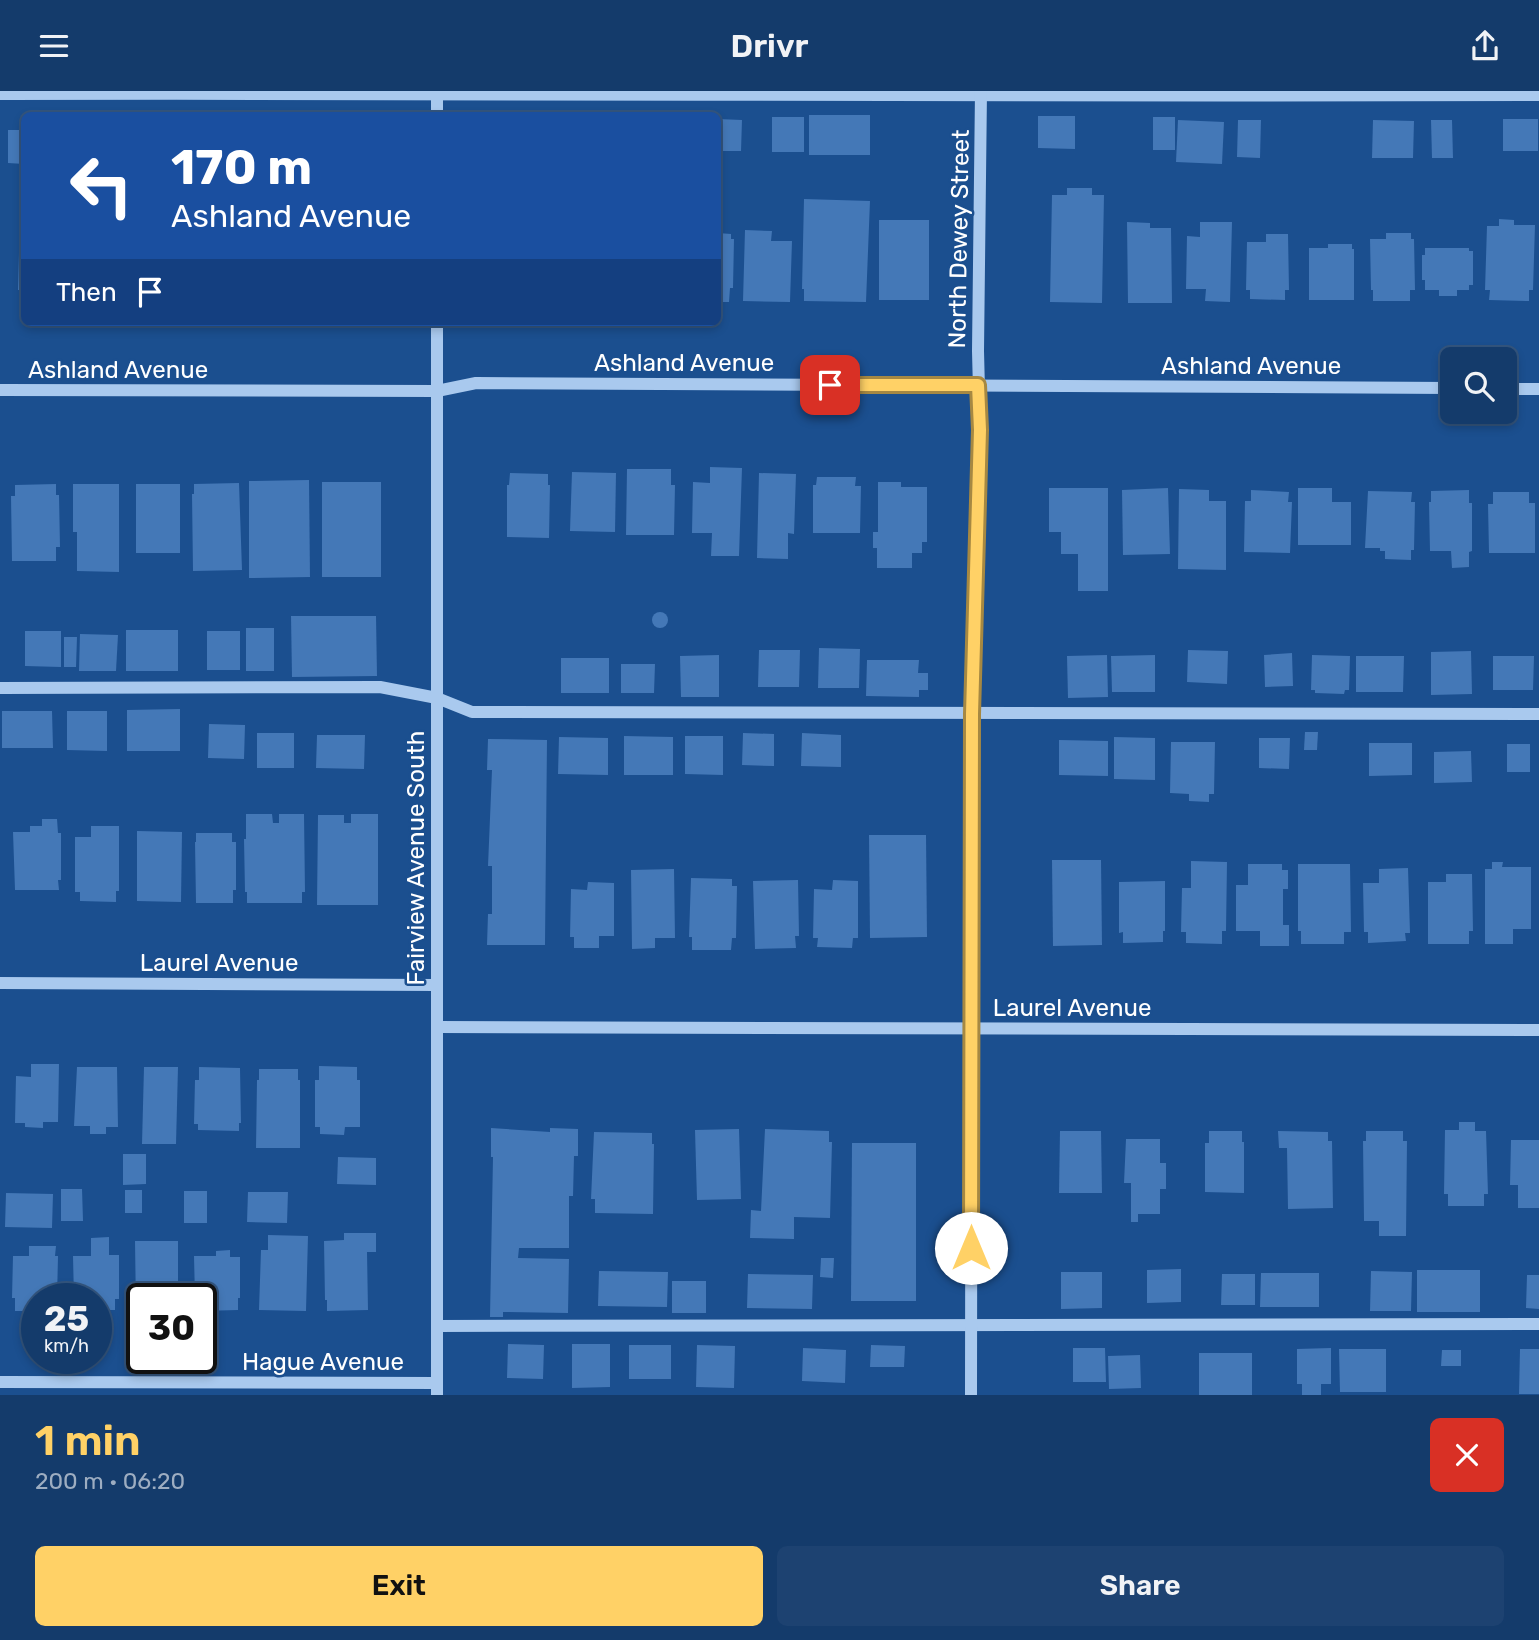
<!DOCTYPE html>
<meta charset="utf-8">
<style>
body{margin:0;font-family:Rubik,sans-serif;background:#1d4271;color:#f1f3f6;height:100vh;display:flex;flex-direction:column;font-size:26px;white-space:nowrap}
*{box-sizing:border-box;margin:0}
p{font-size:23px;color:#9dadc1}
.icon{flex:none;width:38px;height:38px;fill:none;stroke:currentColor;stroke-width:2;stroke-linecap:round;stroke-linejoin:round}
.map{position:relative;height:1304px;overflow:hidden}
.side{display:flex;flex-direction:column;background:#143b6b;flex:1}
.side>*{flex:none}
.hud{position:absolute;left:21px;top:21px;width:700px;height:214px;border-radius:10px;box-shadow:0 4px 10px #0003,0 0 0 2px #33557e;background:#1a4fa0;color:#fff;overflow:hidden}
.buttons{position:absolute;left:1440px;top:256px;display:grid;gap:14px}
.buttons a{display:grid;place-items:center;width:77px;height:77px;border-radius:10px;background:#143b6b;box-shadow:0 4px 10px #0003,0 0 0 2px #33557e;font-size:35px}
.speed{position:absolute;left:21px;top:1192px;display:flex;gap:14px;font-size:35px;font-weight:700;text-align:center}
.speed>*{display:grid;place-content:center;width:91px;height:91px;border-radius:50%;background:#143b6b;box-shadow:0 4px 10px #0003,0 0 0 2px #33557e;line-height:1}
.speed small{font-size:18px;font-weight:400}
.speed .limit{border:4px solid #111;border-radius:10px;background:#fff;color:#111}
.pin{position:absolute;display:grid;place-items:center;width:60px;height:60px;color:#fff;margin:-30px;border-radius:14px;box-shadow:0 4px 10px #0006}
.me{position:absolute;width:77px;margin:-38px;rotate:0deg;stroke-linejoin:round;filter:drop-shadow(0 0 5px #0008)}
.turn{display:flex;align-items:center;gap:24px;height:147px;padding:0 35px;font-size:32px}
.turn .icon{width:91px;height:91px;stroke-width:2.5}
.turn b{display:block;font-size:49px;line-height:60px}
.then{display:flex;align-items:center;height:66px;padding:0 35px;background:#0003;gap:14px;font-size:26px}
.round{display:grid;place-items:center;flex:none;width:74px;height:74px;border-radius:10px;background:#1d4271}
.headline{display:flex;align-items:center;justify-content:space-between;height:119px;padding:0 35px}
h1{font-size:42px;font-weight:600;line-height:52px;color:#ffd166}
.action{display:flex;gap:14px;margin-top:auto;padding:14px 35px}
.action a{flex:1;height:80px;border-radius:10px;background:#ffd166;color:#111;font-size:28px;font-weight:600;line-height:80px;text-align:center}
.action a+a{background:#1d4271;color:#f1f3f6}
header{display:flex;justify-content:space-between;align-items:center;height:91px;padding:0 35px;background:#143b6b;font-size:32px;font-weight:600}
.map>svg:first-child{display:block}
</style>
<header><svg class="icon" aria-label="menu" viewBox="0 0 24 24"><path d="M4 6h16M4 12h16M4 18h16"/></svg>Drivr<svg class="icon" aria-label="share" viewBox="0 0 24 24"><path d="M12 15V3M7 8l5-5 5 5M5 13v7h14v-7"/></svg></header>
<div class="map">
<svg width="1539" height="1304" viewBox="0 0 1539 1304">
<rect width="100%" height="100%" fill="#1b4f8f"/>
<!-- building -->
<g fill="#4478b7">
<rect x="809" y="24" width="61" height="40"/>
<path d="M1038,25H1075V58L1038,57Z"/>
<rect x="772" y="26" width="32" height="35"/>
<rect x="1153" y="26" width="22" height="33"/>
<path d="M718,28L742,29L741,60H718Z"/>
<rect x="1503" y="28" width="35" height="32"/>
<path d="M1178,29L1224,31L1222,73L1176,71Z"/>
<path d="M1238,29H1261L1260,67L1237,66Z"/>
<path d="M1373,29L1414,30L1413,67H1372Z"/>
<path d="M1431,29H1452L1453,67H1432Z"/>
<path d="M8,39H24V73L8,72Z"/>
<path d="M1067,97H1092V104H1104L1102,212L1050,211L1052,104H1067Z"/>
<path d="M804,108L870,110L866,211L804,210V198H802Z"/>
<path d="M20,125H24V208H20V199H18Z"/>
<path d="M1499,128L1514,129V134H1535L1533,199H1529V210L1489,209L1490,199H1485L1487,135H1499Z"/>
<rect x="879" y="129" width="50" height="80"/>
<path d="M1127,131L1150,132V137H1171L1172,212H1128Z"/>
<path d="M1200,131H1232L1230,211L1205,210L1206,198H1186L1187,145L1200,146Z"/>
<path d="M745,139L772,140L771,150H792L790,211L743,210Z"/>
<path d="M718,142L731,143V148H734L733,197H730L729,211H718Z"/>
<path d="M1386,142H1411V148H1414L1415,199H1410V210H1373V199H1371L1370,148H1386Z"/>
<path d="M1266,143H1288L1289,199H1285V209L1250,208V199H1246L1247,151H1266Z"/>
<path d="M1328,153H1352V158H1354V209H1309V157H1328Z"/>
<path d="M1425,157H1469V160H1473V194H1469V199H1457V205H1439V199H1425V189H1422V164H1425Z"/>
<path d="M710,376L742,377L739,465H711L712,442H692L693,391L710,392Z"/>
<path d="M627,378H671V394H675L674,444H626Z"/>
<path d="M572,381L616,382L615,441L570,440Z"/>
<path d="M510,382L548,383V394H550L549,447L507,446V394H509Z"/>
<path d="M759,382L796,383L794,443L788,442V468L757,467Z"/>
<path d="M817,386H856L855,395H861L860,442H813V394H816Z"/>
<path d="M309,389L310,486L249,487V390Z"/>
<rect x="322" y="391" width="59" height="95"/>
<path d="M878,391H901V396H927V451H922V462H912V477H877V457H873V441H878Z"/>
<path d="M239,392L242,479L193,480L192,403H194V393Z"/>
<path d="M56,393V404H59L60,456H56V470H12L11,405H15V394Z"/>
<path d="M73,393H119V481L77,480V441H73Z"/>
<rect x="136" y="393" width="44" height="69"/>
<path d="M1049,397H1108V500H1078V463H1061V441H1049Z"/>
<path d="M1168,397L1170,463L1123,464L1122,399Z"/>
<path d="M1298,397H1332V411H1351V454H1298Z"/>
<path d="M1179,398L1209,399V410H1226V479L1178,478Z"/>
<path d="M1251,399L1289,401L1288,411H1292L1290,462L1244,461L1245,410H1251Z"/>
<path d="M1469,399V412H1472V460L1469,461V476L1452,477L1451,460H1430L1429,411H1431V400Z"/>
<path d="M1368,400L1412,401L1411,411H1415L1414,459H1411V469L1385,468V460H1380V457H1365Z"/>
<path d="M1493,401H1529V412H1535V462H1489L1488,413H1493Z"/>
<circle cx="660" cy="529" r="8"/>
<path d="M291,525H376L377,585L292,586Z"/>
<rect x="246" y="537" width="28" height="43"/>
<rect x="126" y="539" width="52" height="41"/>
<path d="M25,540H61V576L25,575Z"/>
<rect x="207" y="540" width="33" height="39"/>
<path d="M80,543L118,544L116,580H79Z"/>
<path d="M64,546H77L76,576H64Z"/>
<path d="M819,557L860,558L859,597H818Z"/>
<path d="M759,559H800L799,596H758Z"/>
<path d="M1188,559L1228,560L1227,593L1187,591Z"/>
<path d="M1471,560L1472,603L1431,604V561Z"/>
<path d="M1292,562L1293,595L1265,596L1264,564Z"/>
<path d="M719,564V606H681L680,565Z"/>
<path d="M1107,564L1108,606L1068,607L1067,565Z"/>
<path d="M1155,564V601H1112L1111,565Z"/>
<path d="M1312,564L1350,565L1349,599H1345L1344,603L1315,602V599H1311Z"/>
<path d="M1356,565H1404L1403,601H1356Z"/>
<path d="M1493,565H1534L1533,599H1493Z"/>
<rect x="561" y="567" width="48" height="35"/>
<path d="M867,569H919L918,582H928V599H919V606L866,605Z"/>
<path d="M621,573H655L654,602H621Z"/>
<path d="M180,618V660H127V619Z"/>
<path d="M2,620H52L53,657H2Z"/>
<path d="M67,620H107V660L67,659Z"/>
<path d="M209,633L245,634L244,668L208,667Z"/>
<path d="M1305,641H1318L1317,659H1304Z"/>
<rect x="257" y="642" width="37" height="35"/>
<path d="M743,642L774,643V675L742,674Z"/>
<path d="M802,642L841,644V676L801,675Z"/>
<path d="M317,644H365L364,678L316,677Z"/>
<path d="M624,645L673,646V684H624Z"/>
<path d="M685,645H723V684L685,683Z"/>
<path d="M559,646L608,647V684L558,683Z"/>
<path d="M1114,646L1155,647V689L1114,688Z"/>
<path d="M1259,647H1290L1289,678L1259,677Z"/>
<path d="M488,648L547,649L545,854H487L488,823H492V775H488L492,679H487Z"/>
<path d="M1059,649L1108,650V685L1059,684Z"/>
<path d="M1171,651H1215L1214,703H1209V711L1189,710V703L1170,702Z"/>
<path d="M1369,652H1412V684L1369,685Z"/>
<rect x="1507" y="653" width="23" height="28"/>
<path d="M1471,660L1472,691L1434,692V661Z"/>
<path d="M246,723H272L273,732H279V723H304L305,801H302V812H247V801H245L244,748H246Z"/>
<path d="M351,723H378V814H317L318,724H344V732H351Z"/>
<path d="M42,728H57L58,742H61V789H58L59,799H15L13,741H30V735H42Z"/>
<path d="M91,735H119V800H116V811L80,810V801H75V746H91Z"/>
<path d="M137,740L182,741L181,811L137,810Z"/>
<path d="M196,742H232V751H236V799H233V812H196L195,751H196Z"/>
<path d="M869,744H926L927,846L870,847Z"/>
<path d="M1052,769H1101L1102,854L1053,855Z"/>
<path d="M1191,770L1227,771L1226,840H1222V853L1186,852V841H1181L1182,797H1191Z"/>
<path d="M1492,771H1503L1502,776H1531V838H1513V853H1485V778H1492Z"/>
<path d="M1248,773H1282V779H1288V798H1283V834H1289V855H1260V840H1236V794H1248Z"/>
<path d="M1298,773H1350L1351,841H1344V853H1301V840H1298Z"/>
<path d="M1408,777L1410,842H1405L1406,850L1368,852V841H1364L1363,792H1379V778Z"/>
<path d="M674,778L675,847H655V857L632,858L631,779Z"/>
<path d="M1446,783H1472L1473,840H1469V853H1428V791H1446Z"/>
<path d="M691,787L732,788V795H737L736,847H732L731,859H692V846H689Z"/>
<path d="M798,789L799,845H795L796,857L755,858L753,790Z"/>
<path d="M833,789L858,790V847H853L852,857L817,856L818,847H813L814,798L832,799Z"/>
<path d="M1165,790V840H1163V851L1123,852V841L1119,842V791Z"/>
<path d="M588,791L614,792V845H599V857H574V846H570L571,798L587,799Z"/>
<path d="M31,973H59L58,1031H43V1037L25,1036V1032H15L16,985L31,986Z"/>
<path d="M319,975L357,976V989H360V1036H345L344,1044L320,1043V1036H315V989H319Z"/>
<path d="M77,976H117L118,1036H106V1043H90V1035H74Z"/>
<path d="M144,976H178L176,1053H142Z"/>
<path d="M199,976L240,977L241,1032H239V1040L198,1039V1033H194L195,989H199Z"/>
<path d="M259,978H298V989H300V1057H256L257,989H259Z"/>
<path d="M1459,1031H1475V1040H1486L1488,1103H1484V1115H1448V1103H1444L1445,1039H1459Z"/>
<path d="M491,1037L550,1041V1037L578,1038V1065H574L573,1105H569V1157H519L518,1167L569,1168L568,1222L503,1221V1226H490L493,1066H491Z"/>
<path d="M739,1038L741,1108L697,1109L695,1039Z"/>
<path d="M765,1038L829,1040V1051H832L830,1127L794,1126V1148L750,1147L751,1119L761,1120Z"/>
<path d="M1060,1040H1101L1102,1102H1059Z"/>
<path d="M1209,1040H1242V1051H1244V1102L1205,1101V1052H1209Z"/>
<path d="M1278,1040L1328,1041V1050H1332L1333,1117L1288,1118L1287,1057H1279Z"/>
<path d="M1366,1040H1403V1050H1407L1406,1145H1379V1130H1364L1363,1050H1366Z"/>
<path d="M594,1041L652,1042V1053H654L653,1123L595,1122V1108H591Z"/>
<path d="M1126,1048H1160V1072H1166V1098H1160V1123H1138V1131H1131V1092H1124Z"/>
<path d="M1511,1049H1539V1117H1518V1094H1510Z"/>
<path d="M852,1052H916V1210H851Z"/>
<path d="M123,1063H146V1093L123,1094Z"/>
<path d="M338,1066L376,1067V1094L337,1093Z"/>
<path d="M61,1098H82L83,1130H61Z"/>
<rect x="125" y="1099" width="17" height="23"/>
<rect x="184" y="1100" width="23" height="32"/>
<path d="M248,1101H288L287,1132L247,1131Z"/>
<path d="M6,1102L53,1103L52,1137L5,1136Z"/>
<path d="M344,1142H376V1161H367L368,1219L327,1220V1209H325L324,1150L344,1149Z"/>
<path d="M268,1144L308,1145L306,1220L259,1219L261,1159H268Z"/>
<path d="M109,1146V1164H119V1208H115V1219H96V1208H74L73,1165H91V1147Z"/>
<path d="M135,1150H178V1207L142,1208V1220H136Z"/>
<path d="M29,1155H56L55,1165H58L57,1208H37V1220H15V1207H12L13,1165H29Z"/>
<path d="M230,1159V1166H240V1207H238V1219L201,1220V1208L195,1207L194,1165H216V1160Z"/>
<path d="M821,1167H834L833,1187L820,1186Z"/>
<path d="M1181,1178V1211L1147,1212V1179Z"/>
<rect x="1417" y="1179" width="63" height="42"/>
<path d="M599,1180L668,1181L667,1216L598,1215Z"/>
<path d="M1371,1180L1412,1181L1411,1220H1370Z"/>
<path d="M1061,1181H1102V1217L1061,1218Z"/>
<path d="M1261,1182H1319V1216H1260Z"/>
<path d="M748,1183L813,1184L812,1218L747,1217Z"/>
<path d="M1222,1183H1255V1214H1221Z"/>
<path d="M1527,1184H1539V1218L1526,1217Z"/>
<rect x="672" y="1190" width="34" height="32"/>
<path d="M508,1253L544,1254L543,1288L507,1287Z"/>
<path d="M572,1253H610V1296L572,1297Z"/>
<rect x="629" y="1254" width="42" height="34"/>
<path d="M697,1254L735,1255L734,1297L696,1296Z"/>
<path d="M871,1254L905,1255L904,1276H870Z"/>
<path d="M803,1257L846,1259L845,1292L802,1290Z"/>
<path d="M1073,1257H1105L1106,1291H1073Z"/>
<path d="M1331,1257V1293H1321V1304H1302V1293H1297V1258Z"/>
<path d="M1339,1258H1386V1301H1340Z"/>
<path d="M1520,1258H1539V1303H1519Z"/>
<path d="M1442,1259H1461V1275H1441Z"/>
<rect x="1199" y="1262" width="53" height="42"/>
<path d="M1140,1264L1141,1297L1109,1298L1108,1265Z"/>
</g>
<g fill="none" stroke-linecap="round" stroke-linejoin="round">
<!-- minor -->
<g stroke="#a9c9ee" stroke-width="12">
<path d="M437,0V24"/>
<path d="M0,3C513,2 1026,6 1539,4"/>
<path d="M1505,298H1539"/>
<path d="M0,299L437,300L476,292L1452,297"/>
<path d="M0,597L380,596L437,607L472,621L1539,623"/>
<path d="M0,892L437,894"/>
<path d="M437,936L1539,939"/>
<path d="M437,1235L1539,1233"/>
<path d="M0,1291L437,1292"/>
<path d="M437,1304V231"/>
<path d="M971,1304L972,623L980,339L978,260L981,0"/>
</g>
</g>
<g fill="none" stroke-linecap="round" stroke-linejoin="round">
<defs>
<path id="route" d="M830,294H978L980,339L972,623L971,1157"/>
</defs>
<!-- route casing -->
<use href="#route" stroke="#a68842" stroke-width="18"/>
<!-- route -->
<use href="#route" stroke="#ffd166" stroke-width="12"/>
</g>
<g text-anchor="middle" stroke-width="5" stroke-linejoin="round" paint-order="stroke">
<!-- street labels -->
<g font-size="24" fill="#fff" stroke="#1b4f8f">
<text transform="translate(959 148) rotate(-89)" y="8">North Dewey Street</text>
<text x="684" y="280">Ashland Avenue</text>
<text x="1251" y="283">Ashland Avenue</text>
<text x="118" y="287">Ashland Avenue</text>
<text transform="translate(416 767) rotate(-90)" y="8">Fairview Avenue South</text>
<text x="219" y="880">Laurel Avenue</text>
<text x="1072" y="925">Laurel Avenue</text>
<text x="323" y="1279">Hague Avenue</text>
</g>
</g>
</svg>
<div class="buttons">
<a><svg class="icon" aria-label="search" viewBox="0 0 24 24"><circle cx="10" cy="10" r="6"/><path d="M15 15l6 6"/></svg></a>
</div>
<div class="speed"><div>25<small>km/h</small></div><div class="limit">30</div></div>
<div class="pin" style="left:830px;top:294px;background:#d93025"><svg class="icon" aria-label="arrive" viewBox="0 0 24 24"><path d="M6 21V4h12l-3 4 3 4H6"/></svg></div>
<svg class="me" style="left:971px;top:1157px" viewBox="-20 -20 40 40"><circle r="19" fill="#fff"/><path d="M0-13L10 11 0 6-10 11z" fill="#ffd166"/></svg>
<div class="hud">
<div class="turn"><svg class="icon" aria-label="left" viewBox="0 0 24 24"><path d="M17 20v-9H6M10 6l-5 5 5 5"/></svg><div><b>170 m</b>Ashland Avenue</div></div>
<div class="then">Then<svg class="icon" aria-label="arrive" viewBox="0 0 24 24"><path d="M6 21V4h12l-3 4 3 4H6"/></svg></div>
</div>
</div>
<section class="side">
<div class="headline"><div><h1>1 min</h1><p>200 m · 06:20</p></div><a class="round" style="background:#d93025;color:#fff"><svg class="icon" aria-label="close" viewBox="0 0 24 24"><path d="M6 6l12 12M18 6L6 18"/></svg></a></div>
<div class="action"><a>Exit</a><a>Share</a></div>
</section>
